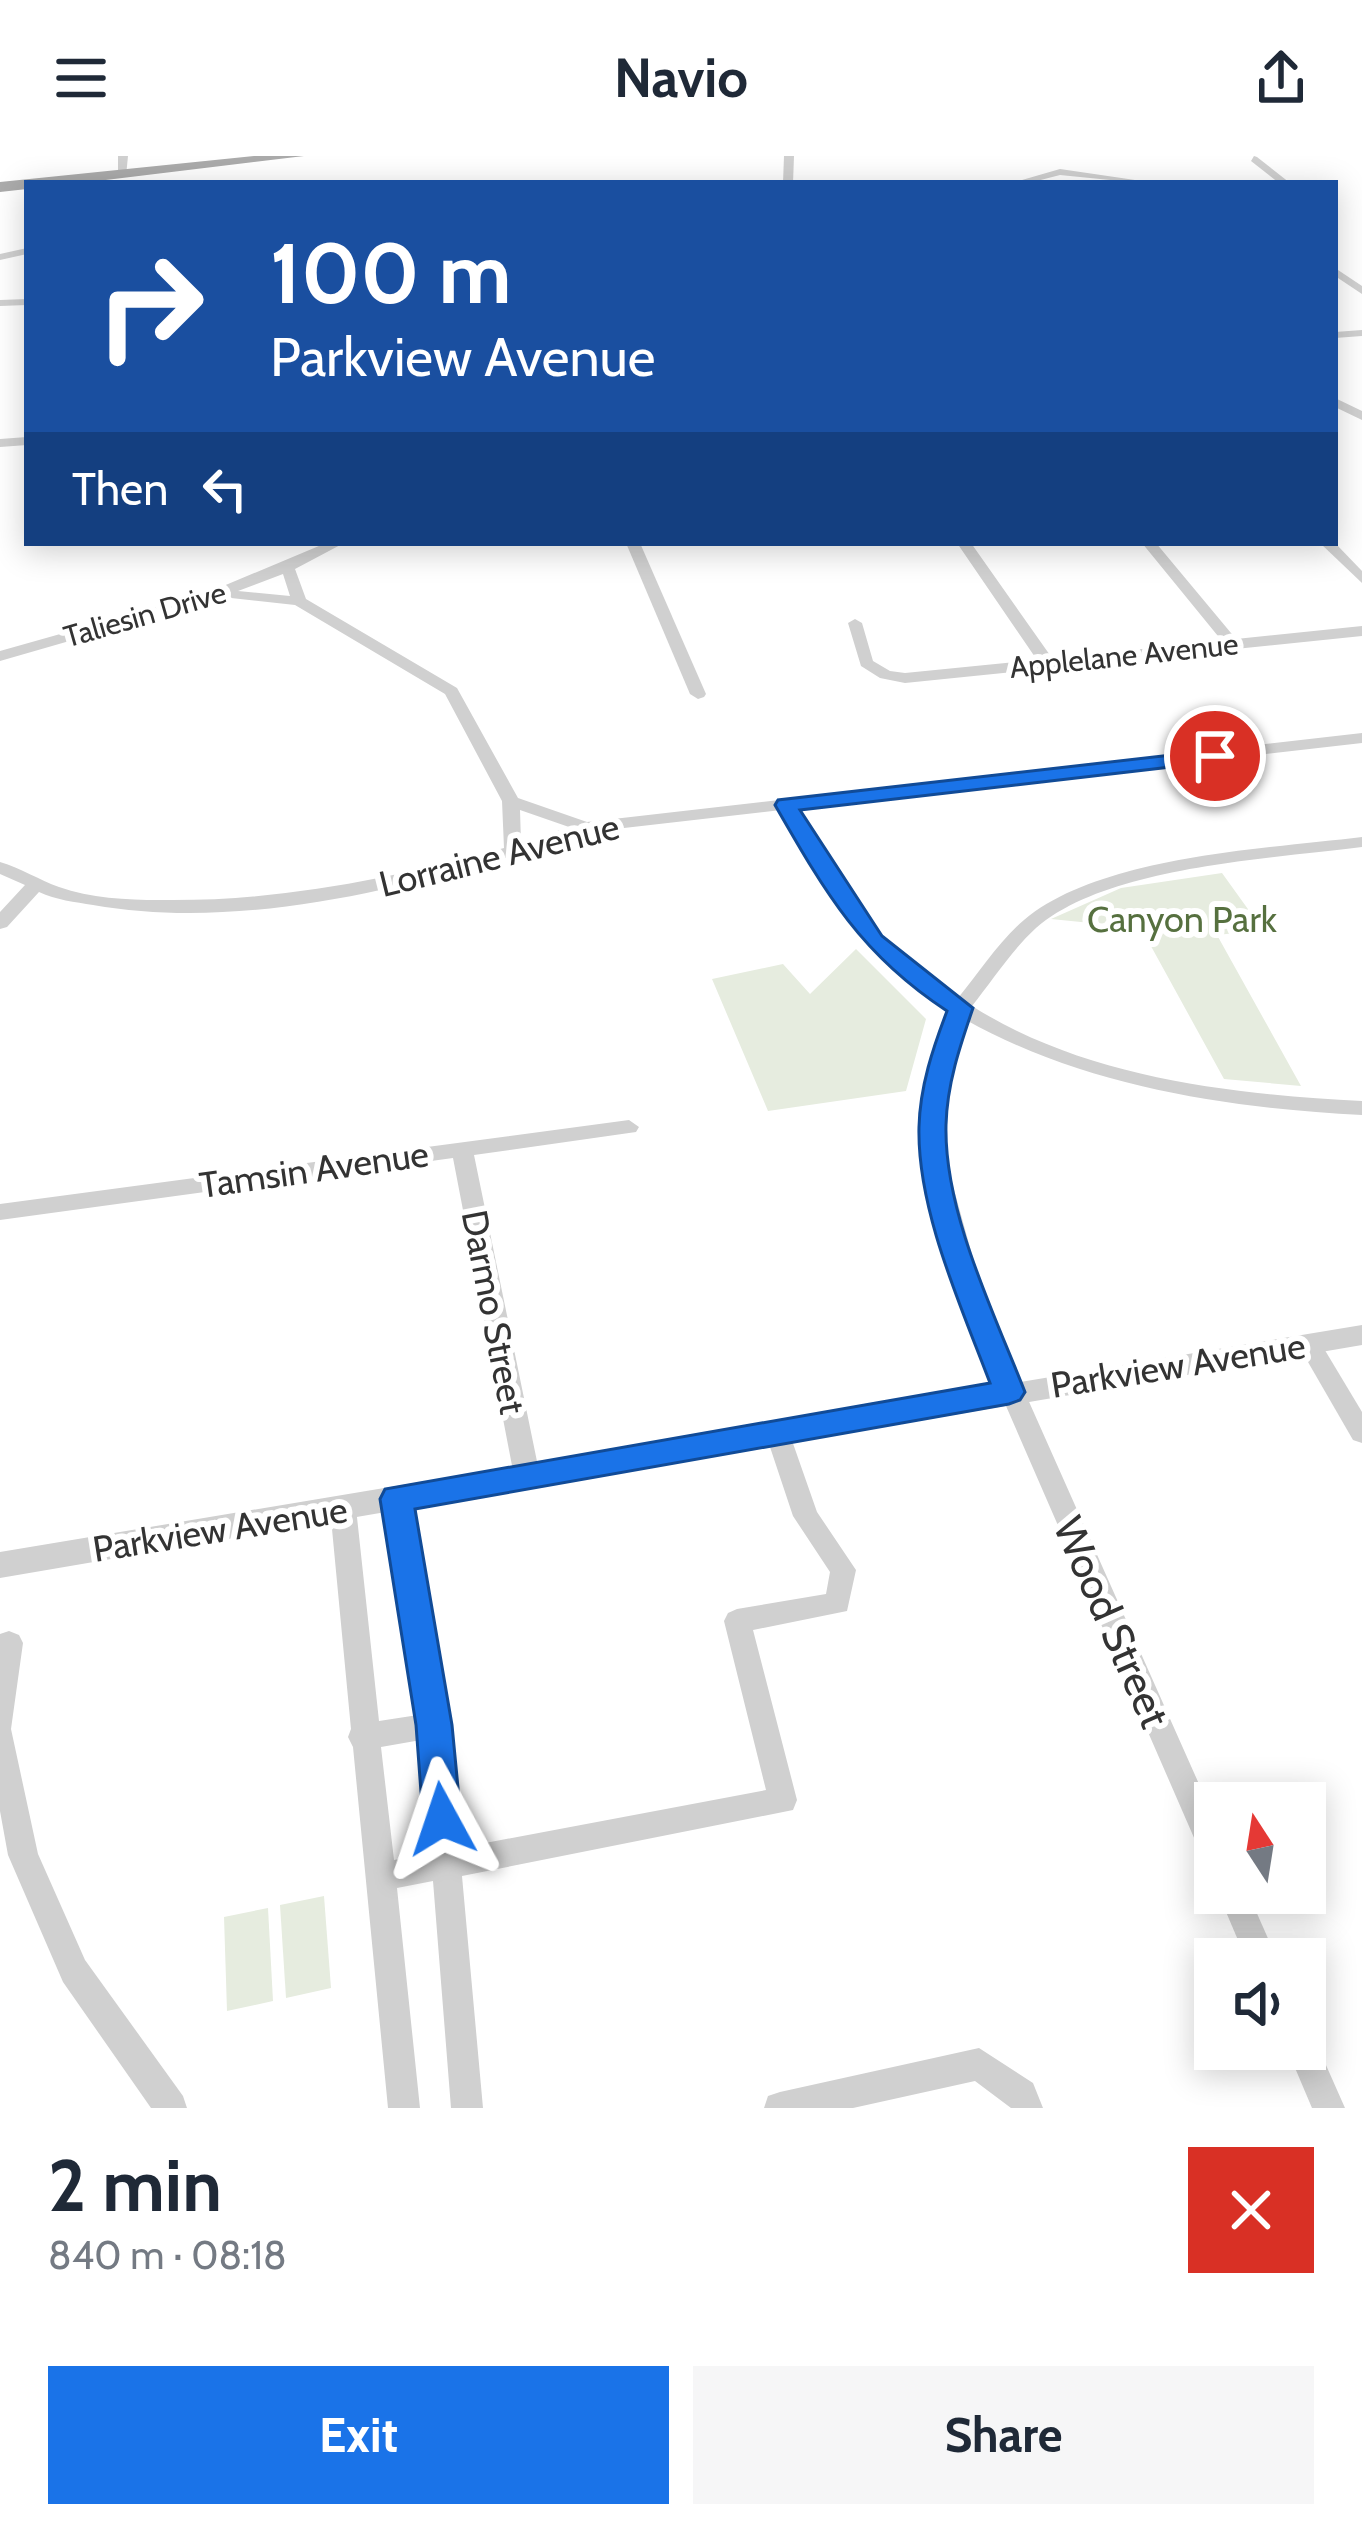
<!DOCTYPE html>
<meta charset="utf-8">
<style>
body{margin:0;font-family:Cabin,sans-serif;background:#f6f6f7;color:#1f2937;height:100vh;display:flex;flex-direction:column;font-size:45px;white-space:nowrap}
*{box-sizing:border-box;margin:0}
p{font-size:39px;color:#747a83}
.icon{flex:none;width:66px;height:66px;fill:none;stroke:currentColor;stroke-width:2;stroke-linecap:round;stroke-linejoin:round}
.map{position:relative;height:1952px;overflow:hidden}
.panel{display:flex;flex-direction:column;background:#fff;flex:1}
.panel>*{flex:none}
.top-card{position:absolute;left:24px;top:24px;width:1314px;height:366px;border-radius:0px;box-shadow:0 6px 30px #0003;background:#1a4fa0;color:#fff;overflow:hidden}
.needle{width:78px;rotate:348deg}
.fabs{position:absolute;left:1194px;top:1626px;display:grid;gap:24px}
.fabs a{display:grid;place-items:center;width:132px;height:132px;border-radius:0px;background:#fff;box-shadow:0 6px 30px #0003;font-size:60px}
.pin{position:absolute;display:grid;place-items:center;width:102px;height:102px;color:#fff;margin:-51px;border:6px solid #fff;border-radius:50%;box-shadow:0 3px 12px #0007}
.me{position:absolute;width:132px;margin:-66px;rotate:355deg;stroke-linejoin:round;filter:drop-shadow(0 0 9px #0008)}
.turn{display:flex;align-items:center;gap:42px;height:252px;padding:0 48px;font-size:54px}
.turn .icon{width:156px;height:156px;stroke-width:2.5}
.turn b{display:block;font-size:84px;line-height:102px}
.then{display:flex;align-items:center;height:114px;padding:0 48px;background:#0003;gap:24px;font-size:45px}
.round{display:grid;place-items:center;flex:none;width:126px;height:126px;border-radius:0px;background:#f6f6f7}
.head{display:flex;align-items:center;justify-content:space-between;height:204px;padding:0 48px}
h1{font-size:72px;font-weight:700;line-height:90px}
.primary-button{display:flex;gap:24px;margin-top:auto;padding:24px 48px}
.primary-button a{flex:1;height:138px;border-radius:0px;background:#1a73e8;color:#fff;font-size:48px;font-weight:700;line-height:138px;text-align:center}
.primary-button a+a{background:#f6f6f7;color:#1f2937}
header{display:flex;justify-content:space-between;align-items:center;height:156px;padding:0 48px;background:#fff;font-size:54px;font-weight:700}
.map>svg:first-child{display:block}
</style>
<header><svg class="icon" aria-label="menu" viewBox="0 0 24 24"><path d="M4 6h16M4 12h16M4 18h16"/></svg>Navio<svg class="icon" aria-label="share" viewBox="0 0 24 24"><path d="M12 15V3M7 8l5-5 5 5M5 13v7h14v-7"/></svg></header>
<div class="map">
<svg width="1362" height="1952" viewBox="0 0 1362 1952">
<rect width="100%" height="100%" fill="#fff"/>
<!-- green -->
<g fill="#e6ecdf">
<path d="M1222,717L1263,774L1217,779L1301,930L1224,923L1141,772L1051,763L1121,732Z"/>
<path d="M856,793L926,863L906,935L768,955L712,823L783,808L810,838Z"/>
<path d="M324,1740L331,1832L286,1842L280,1749Z"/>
<path d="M268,1752L273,1845L227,1855L224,1761Z"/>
</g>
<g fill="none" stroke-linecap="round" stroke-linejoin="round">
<!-- minor -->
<g fill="#d0d0d0" fill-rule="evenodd">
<path d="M118,0H128L126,20L118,18Z"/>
<path d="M784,0H794L793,27H783Z"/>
<path d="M1254,0L1257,1L1290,27H1279L1251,5Z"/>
<path d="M1060,13L1135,24L1140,27L1060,19L1029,27H1012Z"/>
<path d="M27,92V98L0,104V98Z"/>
<path d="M1335,112L1362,130V138L1335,120Z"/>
<path d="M27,143V149L0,150V144Z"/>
<path d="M1362,174V180L1335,182V176Z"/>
<path d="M1335,242L1362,255V264L1335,251Z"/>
<path d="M27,281V289L0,291V283Z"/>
<path d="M326,387H344L295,413L306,443L457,532L518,642L587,666L1362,577V587L797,652C842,731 878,792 958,842C979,817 999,785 1024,764C1100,700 1265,693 1362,681V691C1270,703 1107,710 1036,772C1012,794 992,825 972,850C1086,922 1231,938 1362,945V959C1227,952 1086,931 966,864L951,907L943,971L948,1012L986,1149L1215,1664V1711L1205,1707L962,1149L926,1012L923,971L931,907L950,854C863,799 829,741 781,654L589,676L522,698L513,704L506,702C376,739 229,773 93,749C75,746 56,744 39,736L7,771L0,773V756L25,729L0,718V706C21,712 39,724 59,731C90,742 127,744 159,744C276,746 391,723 504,692L502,645L445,538L295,449L222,441L0,505V495L209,436ZM283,418L290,440L238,435ZM520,654L569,671L521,687Z"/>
<path d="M626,387H640L706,538L704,541L698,543L690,538Z"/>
<path d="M957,387H971L1052,502L1222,485L1142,387H1156L1236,483L1362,470V480L905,527L880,522L861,510L848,467L855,463L862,467L873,505L890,515L905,517L1037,504Z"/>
<path d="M1320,387H1335L1362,415V427Z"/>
<path d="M629,964L639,971L636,976L474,999L540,1320L536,1327L527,1330L518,1327L514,1320L453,1002L0,1064V1048Z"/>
<path d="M1309,1178L1317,1181L1362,1256V1287L1353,1284L1297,1187L1301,1181Z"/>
<path d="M777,1266L786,1269L789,1276L817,1356L856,1414L847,1455L753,1474L797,1644L793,1654L462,1720L483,1952H451L433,1725L397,1732L420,1952H388L353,1591L348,1581L351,1573L330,1352L334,1345L343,1341L352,1345L356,1352L379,1565L418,1559L384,1343L388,1336L397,1333L406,1336L410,1343L448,1569L459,1692L766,1634L724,1465L728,1457L737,1453L826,1438L830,1416L793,1360L765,1276L768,1269ZM421,1584L430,1697L394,1704L381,1591Z"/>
<path d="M9,1475L19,1479L23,1487L11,1573L38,1698L85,1804L183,1940L187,1952H151L63,1826L8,1699L0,1655V1478Z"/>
<path d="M1218,1737H1248L1277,1803H1246Z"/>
<path d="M1305,1878L1314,1882L1345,1952H1312L1287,1893H1305Z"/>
<path d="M979,1892L1033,1927L1043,1952H1011L975,1925L853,1952H764L768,1940L780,1936Z"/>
</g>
<!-- tertiary -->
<path fill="#d0d0d0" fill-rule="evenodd" d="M1362,1169V1189L0,1422V1396Z"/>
<!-- primary -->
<path fill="#ababab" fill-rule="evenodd" d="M254,0H304L81,27H27V33L0,36V26Z"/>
</g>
<!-- route -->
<path fill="#1a73e8" stroke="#114b97" stroke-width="3" d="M1215,594L1225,600L1222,605L800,654L882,780L973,852C960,890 947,928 946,969C944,1056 994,1157 1025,1236L1020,1244L1009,1248L415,1353L452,1569L461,1663L455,1675L442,1681L429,1675L423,1663L416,1569L380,1343L385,1333L990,1227C961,1150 917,1054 919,971C920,930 933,892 947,855C860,798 825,736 775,649L778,644Z"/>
<g text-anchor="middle" stroke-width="12" stroke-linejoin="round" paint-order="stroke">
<!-- far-street labels -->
<g font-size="30" fill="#333" stroke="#fff">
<text transform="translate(145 459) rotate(-16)" y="10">Taliesin Drive</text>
<text transform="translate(1124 500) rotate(-6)" y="10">Applelane Avenue</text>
</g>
<!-- street labels -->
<g font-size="36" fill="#333" stroke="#fff">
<text transform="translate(499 699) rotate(-14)" y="13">Lorraine Avenue</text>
<text transform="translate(314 1013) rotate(-8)" y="13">Tamsin Avenue</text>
<text transform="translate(494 1156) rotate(79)" y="13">Darmo Street</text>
<text transform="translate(1178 1209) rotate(-9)" y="13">Parkview Avenue</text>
<text transform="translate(220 1373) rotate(-9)" y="13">Parkview Avenue</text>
</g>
<!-- park labels -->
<g font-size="36" fill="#56703f" stroke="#fff">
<text x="1182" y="776">Canyon Park</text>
</g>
<!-- near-street labels -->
<g font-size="42" fill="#333" stroke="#fff">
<text transform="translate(1112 1466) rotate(66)" y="15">Wood Street</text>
</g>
</g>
</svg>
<div class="fabs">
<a><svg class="needle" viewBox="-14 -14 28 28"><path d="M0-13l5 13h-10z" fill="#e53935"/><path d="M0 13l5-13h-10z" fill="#747a83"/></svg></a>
<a><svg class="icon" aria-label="sound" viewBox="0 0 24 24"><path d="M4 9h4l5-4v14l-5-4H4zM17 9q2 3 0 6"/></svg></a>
</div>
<div class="pin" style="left:1215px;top:600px;background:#d93025"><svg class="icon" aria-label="arrive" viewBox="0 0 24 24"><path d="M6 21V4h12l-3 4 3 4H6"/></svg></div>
<svg class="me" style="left:442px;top:1663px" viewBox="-20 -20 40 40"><path d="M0-17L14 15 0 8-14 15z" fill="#1a73e8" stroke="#fff" stroke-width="4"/></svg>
<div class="top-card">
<div class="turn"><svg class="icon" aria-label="right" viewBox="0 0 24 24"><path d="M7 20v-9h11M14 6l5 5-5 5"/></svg><div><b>100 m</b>Parkview Avenue</div></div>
<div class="then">Then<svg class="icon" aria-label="left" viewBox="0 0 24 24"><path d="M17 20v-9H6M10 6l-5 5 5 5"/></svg></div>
</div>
</div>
<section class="panel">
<div class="head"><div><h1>2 min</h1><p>840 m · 08:18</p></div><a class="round" style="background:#d93025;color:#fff"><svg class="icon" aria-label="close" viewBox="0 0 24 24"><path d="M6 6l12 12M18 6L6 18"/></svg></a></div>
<div class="primary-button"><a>Exit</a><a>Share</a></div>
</section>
